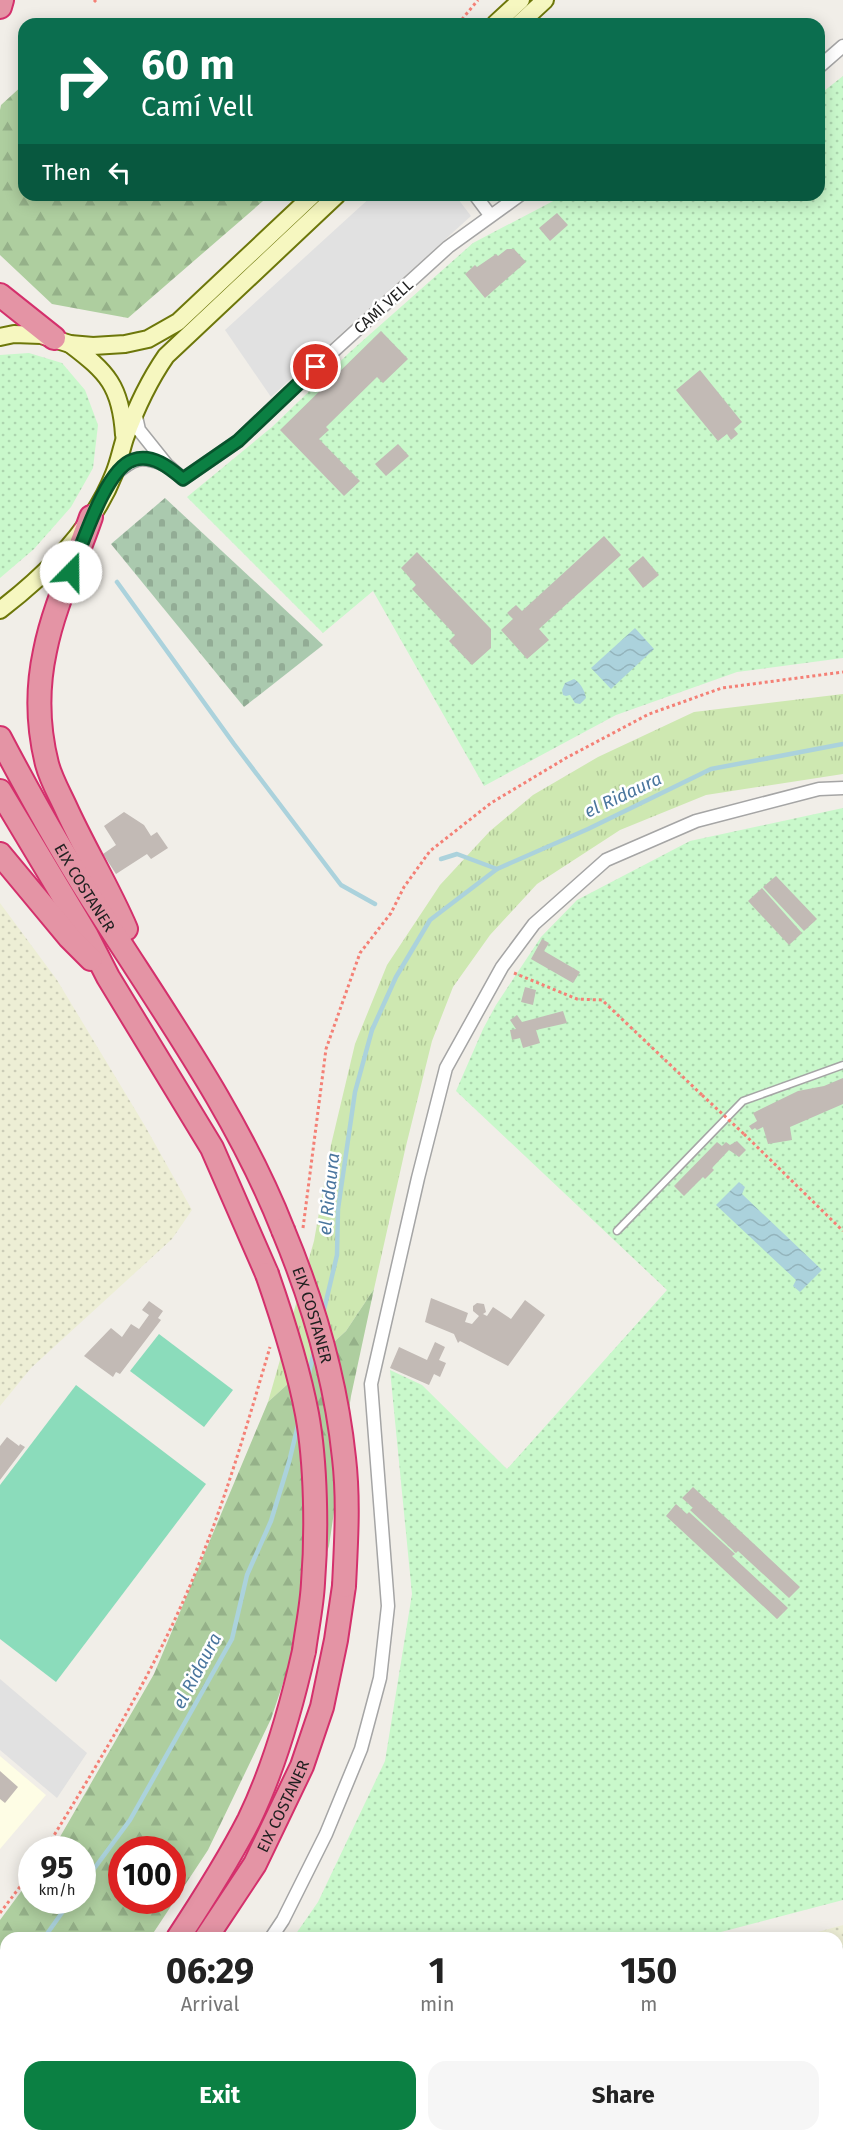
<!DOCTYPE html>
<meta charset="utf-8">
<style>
body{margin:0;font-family:"Fira Sans",sans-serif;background:#f6f6f6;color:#222;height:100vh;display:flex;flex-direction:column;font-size:22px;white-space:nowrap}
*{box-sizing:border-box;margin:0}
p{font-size:20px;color:#767676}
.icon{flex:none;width:33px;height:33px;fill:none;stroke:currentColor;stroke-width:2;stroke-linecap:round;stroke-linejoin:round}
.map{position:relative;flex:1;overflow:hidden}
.side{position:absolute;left:0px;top:1932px;width:843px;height:210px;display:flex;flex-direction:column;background:#fff;border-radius:18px 18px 0 0;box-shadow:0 3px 15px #0003}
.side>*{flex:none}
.hud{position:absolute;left:18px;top:18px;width:807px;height:183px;border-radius:18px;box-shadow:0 3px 15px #0003;background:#0b6e4f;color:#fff;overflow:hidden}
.speed{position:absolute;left:18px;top:1836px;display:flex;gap:12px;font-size:30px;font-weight:700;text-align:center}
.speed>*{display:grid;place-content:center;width:78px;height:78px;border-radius:50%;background:#fff;box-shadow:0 3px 15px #0003;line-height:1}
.speed small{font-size:15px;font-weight:400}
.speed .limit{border:9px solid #d22;background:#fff;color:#111}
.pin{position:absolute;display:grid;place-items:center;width:51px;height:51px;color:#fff;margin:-26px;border:3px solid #fff;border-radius:50%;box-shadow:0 2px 6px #0007}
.me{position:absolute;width:66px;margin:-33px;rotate:22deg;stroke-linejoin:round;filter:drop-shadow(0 0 4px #0008)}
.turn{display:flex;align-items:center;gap:21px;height:126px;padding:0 24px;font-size:27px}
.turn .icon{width:78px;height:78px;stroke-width:2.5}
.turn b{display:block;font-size:42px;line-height:51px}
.then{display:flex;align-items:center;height:57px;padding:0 24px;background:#0003;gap:12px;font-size:22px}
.eta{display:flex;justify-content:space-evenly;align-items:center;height:102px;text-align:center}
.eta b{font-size:36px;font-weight:700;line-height:42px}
.primary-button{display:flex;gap:12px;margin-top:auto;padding:12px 24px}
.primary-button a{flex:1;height:69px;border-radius:18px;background:#0b8043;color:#fff;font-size:24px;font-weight:700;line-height:69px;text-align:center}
.primary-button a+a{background:#f6f6f6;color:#222}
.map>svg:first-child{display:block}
</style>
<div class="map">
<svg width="843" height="2142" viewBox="0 0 843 2142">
<defs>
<pattern id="farmland-dots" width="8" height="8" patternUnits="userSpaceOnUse" patternTransform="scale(1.5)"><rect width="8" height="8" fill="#edeed5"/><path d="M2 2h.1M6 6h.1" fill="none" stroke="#cbccb7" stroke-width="1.8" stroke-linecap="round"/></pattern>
<pattern id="grass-tufts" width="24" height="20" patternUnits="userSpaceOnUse" patternTransform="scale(1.5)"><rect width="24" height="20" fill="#cee8b1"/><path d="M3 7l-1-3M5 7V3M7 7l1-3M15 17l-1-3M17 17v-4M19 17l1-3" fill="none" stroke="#b1c798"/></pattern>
<pattern id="forest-firs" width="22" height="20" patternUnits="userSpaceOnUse" patternTransform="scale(1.5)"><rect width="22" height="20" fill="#aece9f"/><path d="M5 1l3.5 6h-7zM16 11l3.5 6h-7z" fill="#95b189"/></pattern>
<pattern id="cemetery-stones" width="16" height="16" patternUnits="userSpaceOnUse" patternTransform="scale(1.5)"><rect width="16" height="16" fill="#aac9ae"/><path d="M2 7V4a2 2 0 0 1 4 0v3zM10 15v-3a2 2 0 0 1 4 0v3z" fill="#92ac95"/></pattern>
<pattern id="park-dots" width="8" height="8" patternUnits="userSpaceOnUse" patternTransform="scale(1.5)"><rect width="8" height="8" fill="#c9f8cb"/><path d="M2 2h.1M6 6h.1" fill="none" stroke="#acd4ae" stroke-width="1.8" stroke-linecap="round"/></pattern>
<pattern id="water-waves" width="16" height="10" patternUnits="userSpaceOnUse" patternTransform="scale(1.5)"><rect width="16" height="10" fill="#abd2dc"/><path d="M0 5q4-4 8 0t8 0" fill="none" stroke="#93b4bc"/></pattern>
</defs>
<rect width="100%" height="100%" fill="#f1eee8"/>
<!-- education -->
<path fill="#fefde5" d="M0,1756L46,1795L0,1849Z"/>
<!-- farmland -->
<g fill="url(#farmland-dots)">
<path d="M0,903L57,980L145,1126L192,1210L172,1239L31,1368L0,1406Z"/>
<path d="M843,1925V2142H671L668,2136H837V1938H796Z"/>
</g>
<!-- grass -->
<path fill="url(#grass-tufts)" d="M843,694V774L706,795L620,830L537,884L490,935L453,987L432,1041L405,1150L374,1289L346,1331L268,1402L314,1241L331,1145L355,1044L387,965L440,885L490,831L533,795L598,757L694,712Z"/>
<!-- forest -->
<g fill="url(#forest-firs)" fill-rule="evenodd">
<path d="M24,84V195H270L128,318L52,304L0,255V110L1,105Z"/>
<path d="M374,1289L351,1396L329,1546L271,1719L208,1850L150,1938H6V2123L0,2131V1920L31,1878L32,1900H82V1850L53,1849L154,1674L268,1402L346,1331ZM122,1850H172V1900H122Z"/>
</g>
<!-- cemetery -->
<path fill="url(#cemetery-stones)" d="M165,498L323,645L244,707L111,544Z"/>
<!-- park -->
<g fill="url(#park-dots)">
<path d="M843,76V658L737,672L616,715L484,786L373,591L323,633L187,497L272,427L350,352L473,243L557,199L566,195H819V95Z"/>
<path d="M29,353L62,363L85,390L98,425L93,468L71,507L34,549L0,578V355Z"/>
<path d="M843,808V1900L698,1938H293L318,1902L385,1761L412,1594L390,1370L422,1385L507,1469L667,1290L456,1091L483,1029L496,1005L541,937L577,900L690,841Z"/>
<path d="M143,2136H540L543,2142H138Z"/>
</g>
<!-- pitch -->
<g fill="#8bdcbb">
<path d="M159,1334L233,1390L204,1427L130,1371Z"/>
<path d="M76,1385L206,1484L56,1682L0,1639V1485Z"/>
</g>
<!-- parking -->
<g fill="#e1e1e1">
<path d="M373,195H455L471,216L271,397L225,330Z"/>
<path d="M0,1679L87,1753L57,1798L0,1750Z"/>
</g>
<!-- water -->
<g fill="url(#water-waves)">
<path d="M635,628L654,649L611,689L591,668Z"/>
<path d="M574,679C580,682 585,691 586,698L580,704L575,703L570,695L566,696L563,695L562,690L565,683Z"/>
<path d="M739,1182L745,1187L742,1194L822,1270L800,1292L793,1286L796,1280L716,1205Z"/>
</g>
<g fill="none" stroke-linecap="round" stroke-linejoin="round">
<!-- stream -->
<g stroke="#abd2dc" stroke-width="4.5">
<path d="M117,582L234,744L341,885L375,904"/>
<path d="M441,859L457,854L497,869"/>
<path d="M323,1314L337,1255L338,1209L355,1092L372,1030L396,977L430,920L497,869L588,829L711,769L843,744"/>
<path d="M308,1378L314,1351"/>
<path d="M82,1885L130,1820L232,1639L247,1575L271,1521L289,1462L299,1421"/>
<path d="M44,1938L71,1900"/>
<path d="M0,2000L6,1992"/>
</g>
</g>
<!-- building -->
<g fill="#c2bab5">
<path d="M557,213L568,225L550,241L539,228Z"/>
<path d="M507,249H514L526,262L485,298L465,274L475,265L477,267L496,254L498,256Z"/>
<path d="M381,331L408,359L383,383L377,377L326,427L329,430L319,439L360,481L344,496L280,430Z"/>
<path d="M700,370L742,422L734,429L738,434L731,440L727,434L718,441L676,390Z"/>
<path d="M398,444L409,456L386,476L375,464Z"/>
<path d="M604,536L621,555L539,629L549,640L527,659L501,630L513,619L507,613L516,605L522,611Z"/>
<path d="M417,552L491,629V648L472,665L449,641L455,635L412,589L416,585L401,568Z"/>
<path d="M643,556L659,575L643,588L628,569Z"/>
<path d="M124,812L144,825L151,836L157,832L168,848L151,859L147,854L116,874L103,854L116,845L104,826Z"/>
<path d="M776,876L817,919L804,931L763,887Z"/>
<path d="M762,888L802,933L789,945L748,901Z"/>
<path d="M542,939L549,943L544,951L580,972L573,983L531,959Z"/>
<path d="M525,987L536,990L533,1005L521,1002Z"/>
<path d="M563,1011L567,1023L536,1030L540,1043L523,1048L520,1038L512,1040L510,1030L516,1029L510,1020L517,1015L522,1022Z"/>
<path d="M843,1078V1104L790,1127L792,1140L768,1144L763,1127L757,1130L755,1128L752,1130L749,1126L757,1121L753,1113L798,1091L824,1086Z"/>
<path d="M737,1141L746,1150L739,1157L729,1150L712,1168L714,1170L705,1179L703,1177L684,1196L674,1186L717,1142L722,1146L726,1142L730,1145Z"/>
<path d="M431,1298L468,1313L465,1322L472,1324L479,1316L473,1311V1306L477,1303L484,1304L486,1312L483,1314L487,1316L493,1307L511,1319L525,1300L545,1315L508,1366L460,1341L458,1343L454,1334L425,1322Z"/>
<path d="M149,1301L163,1311L158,1318L161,1320L120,1374L116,1372L113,1377L84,1356L111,1328L122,1337L131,1324L139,1329L149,1315L142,1310Z"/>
<path d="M435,1342L445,1347L439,1360L446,1363L440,1377L434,1374L429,1385L390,1368L399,1347L427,1360Z"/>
<path d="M7,1437L19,1446L20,1444L25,1447L0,1480V1446Z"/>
<path d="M693,1487L800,1587L789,1598L738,1551L736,1553L690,1510L693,1508L682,1498Z"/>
<path d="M676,1504L687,1514L689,1512L735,1554L732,1556L788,1608L777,1619L666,1516Z"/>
<path d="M0,1771L18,1787L5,1803L0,1799Z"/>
<path d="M367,2136H389L394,2140L373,2142Z"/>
</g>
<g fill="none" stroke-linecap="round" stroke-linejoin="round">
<defs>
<path id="lane" d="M617,1231L743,1101L843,1065"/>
<g id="street">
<path d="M819,67L843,46"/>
<path d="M475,195L490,215"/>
<path d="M135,412L139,430L167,465L183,479L238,441L316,367L448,247L520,195"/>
<path d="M114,475C134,458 140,455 165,465"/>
<path d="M271,1938L283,1920L326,1834L361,1749L380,1678L388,1606L371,1384L418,1178L446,1068L502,967L534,924L606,860L696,821L819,789L843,788"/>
<path d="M122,2142L127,2136"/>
</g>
<g id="secondary">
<path d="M495,24L521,0"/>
<path d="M519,24L545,0"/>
<path d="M0,337L14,334L41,335L70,344L93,346L125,344L148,339L178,322L313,195"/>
<path d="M70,344C107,372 121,386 124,435"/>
<path d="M0,610C47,574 92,530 114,474C119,462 121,450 125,438C136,408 148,382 166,356L337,195"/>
</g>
<g id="highway">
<path d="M0,7L2,0"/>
<path d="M0,295L54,338"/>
<path d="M91,517C76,561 54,605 45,651C37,688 38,728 47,764C51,779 59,793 65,806C84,848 108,887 126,929"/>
<path id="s1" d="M0,738C32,799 65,858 102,915C167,1017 239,1118 283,1230"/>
<path d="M0,791L87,936L108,977L212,1148L267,1274"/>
<path d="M0,854L69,937L91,959"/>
<path d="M178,1938C203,1900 228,1861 249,1820C275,1766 291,1709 304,1651"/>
<path id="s2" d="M206,1938L255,1864L302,1766L322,1707L336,1640L344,1586"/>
<path d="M0,2142L10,2136"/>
<path d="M49,2142L54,2136"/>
</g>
</defs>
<!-- lane casing -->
<use href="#lane" stroke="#a5a5a5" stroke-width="9"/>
<!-- street casing -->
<use href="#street" stroke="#a5a5a5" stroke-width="15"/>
<!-- secondary casing -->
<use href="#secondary" stroke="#6d770a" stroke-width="20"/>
<!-- highway casing -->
<use href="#highway" stroke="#d4306c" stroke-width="26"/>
<!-- path -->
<g stroke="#f48076" stroke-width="3" stroke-dasharray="3 3" stroke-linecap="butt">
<path d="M94,2L96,0"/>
<path d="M458,24L478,0"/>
<path d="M514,973L577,999L602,1000L702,1095"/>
<path d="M744,1134L843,1231"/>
<path d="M303,1228L326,1049L360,953L391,913L404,887L430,851L491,803L566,758L649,714L722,688L843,672"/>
<path d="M45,1850C104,1754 164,1656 204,1551C230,1485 250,1415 270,1347"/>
<path d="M0,1913L32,1871"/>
</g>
<!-- lane -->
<use href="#lane" stroke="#fff" stroke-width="6"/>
<!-- street -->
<use href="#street" stroke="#fff" stroke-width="12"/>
<!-- secondary -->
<use href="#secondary" stroke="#f6f7c0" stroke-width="16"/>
<!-- highway -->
<use href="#highway" stroke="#e494a5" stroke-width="22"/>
<defs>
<g id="highway-bridge">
<path id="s3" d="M283,1230C313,1302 336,1381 344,1458C349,1501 346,1544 344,1586"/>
<path d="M267,1274C283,1320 298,1366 307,1414C316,1463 317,1533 313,1583C312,1605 307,1628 304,1651"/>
</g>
</defs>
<!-- highway-bridge casing -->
<use href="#highway-bridge" stroke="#d4306c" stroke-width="26" stroke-linecap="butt"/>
<!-- path-bridge -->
<path stroke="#f48076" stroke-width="3" stroke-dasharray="3 3" stroke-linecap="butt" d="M702,1095L744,1134"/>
<!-- highway-bridge -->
<use href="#highway-bridge" stroke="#e494a5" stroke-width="22"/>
</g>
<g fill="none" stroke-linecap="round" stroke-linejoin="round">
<defs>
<path id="route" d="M71,572C82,546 105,469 133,460C152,453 170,468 183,479L238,441L316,367"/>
</defs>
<!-- route casing -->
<use href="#route" stroke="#07532c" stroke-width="15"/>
<!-- route -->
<use href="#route" stroke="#0b8043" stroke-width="10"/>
</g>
<g text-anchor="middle" stroke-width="5" stroke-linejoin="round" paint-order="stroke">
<!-- street labels -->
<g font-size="16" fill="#212121" stroke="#fff">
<text transform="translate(383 306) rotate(-42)" y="6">CAMÍ VELL</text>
<text dy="6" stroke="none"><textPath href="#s1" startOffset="172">EIX COSTANER</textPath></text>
<text dy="6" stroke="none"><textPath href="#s3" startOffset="90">EIX COSTANER</textPath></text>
<text dy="6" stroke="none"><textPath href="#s2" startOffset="153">EIX COSTANER</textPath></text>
</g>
<!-- water labels -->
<g font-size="18" font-style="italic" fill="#4a769e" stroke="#fff">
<text transform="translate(623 795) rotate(-25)" y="6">el Ridaura</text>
<text transform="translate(329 1194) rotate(-84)" y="6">el Ridaura</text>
<text transform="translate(197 1671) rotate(-62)" y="6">el Ridaura</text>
</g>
</g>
</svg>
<div class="speed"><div>95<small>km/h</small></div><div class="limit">100</div></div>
<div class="pin" style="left:316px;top:367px;background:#d93025"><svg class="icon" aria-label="arrive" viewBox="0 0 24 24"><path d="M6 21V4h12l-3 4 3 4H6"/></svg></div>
<svg class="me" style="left:71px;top:572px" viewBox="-20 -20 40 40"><circle r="19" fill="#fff"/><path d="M0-13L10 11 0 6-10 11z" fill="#0b8043"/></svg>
<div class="hud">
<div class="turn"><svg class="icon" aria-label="right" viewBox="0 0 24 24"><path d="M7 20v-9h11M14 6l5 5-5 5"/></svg><div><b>60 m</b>Camí Vell</div></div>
<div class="then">Then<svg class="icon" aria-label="left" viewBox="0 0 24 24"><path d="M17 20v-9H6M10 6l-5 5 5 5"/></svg></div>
</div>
<section class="side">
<div class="eta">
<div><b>06:29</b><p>Arrival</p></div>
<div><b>1</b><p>min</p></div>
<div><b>150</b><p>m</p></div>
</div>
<div class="primary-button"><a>Exit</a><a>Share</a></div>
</section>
</div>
